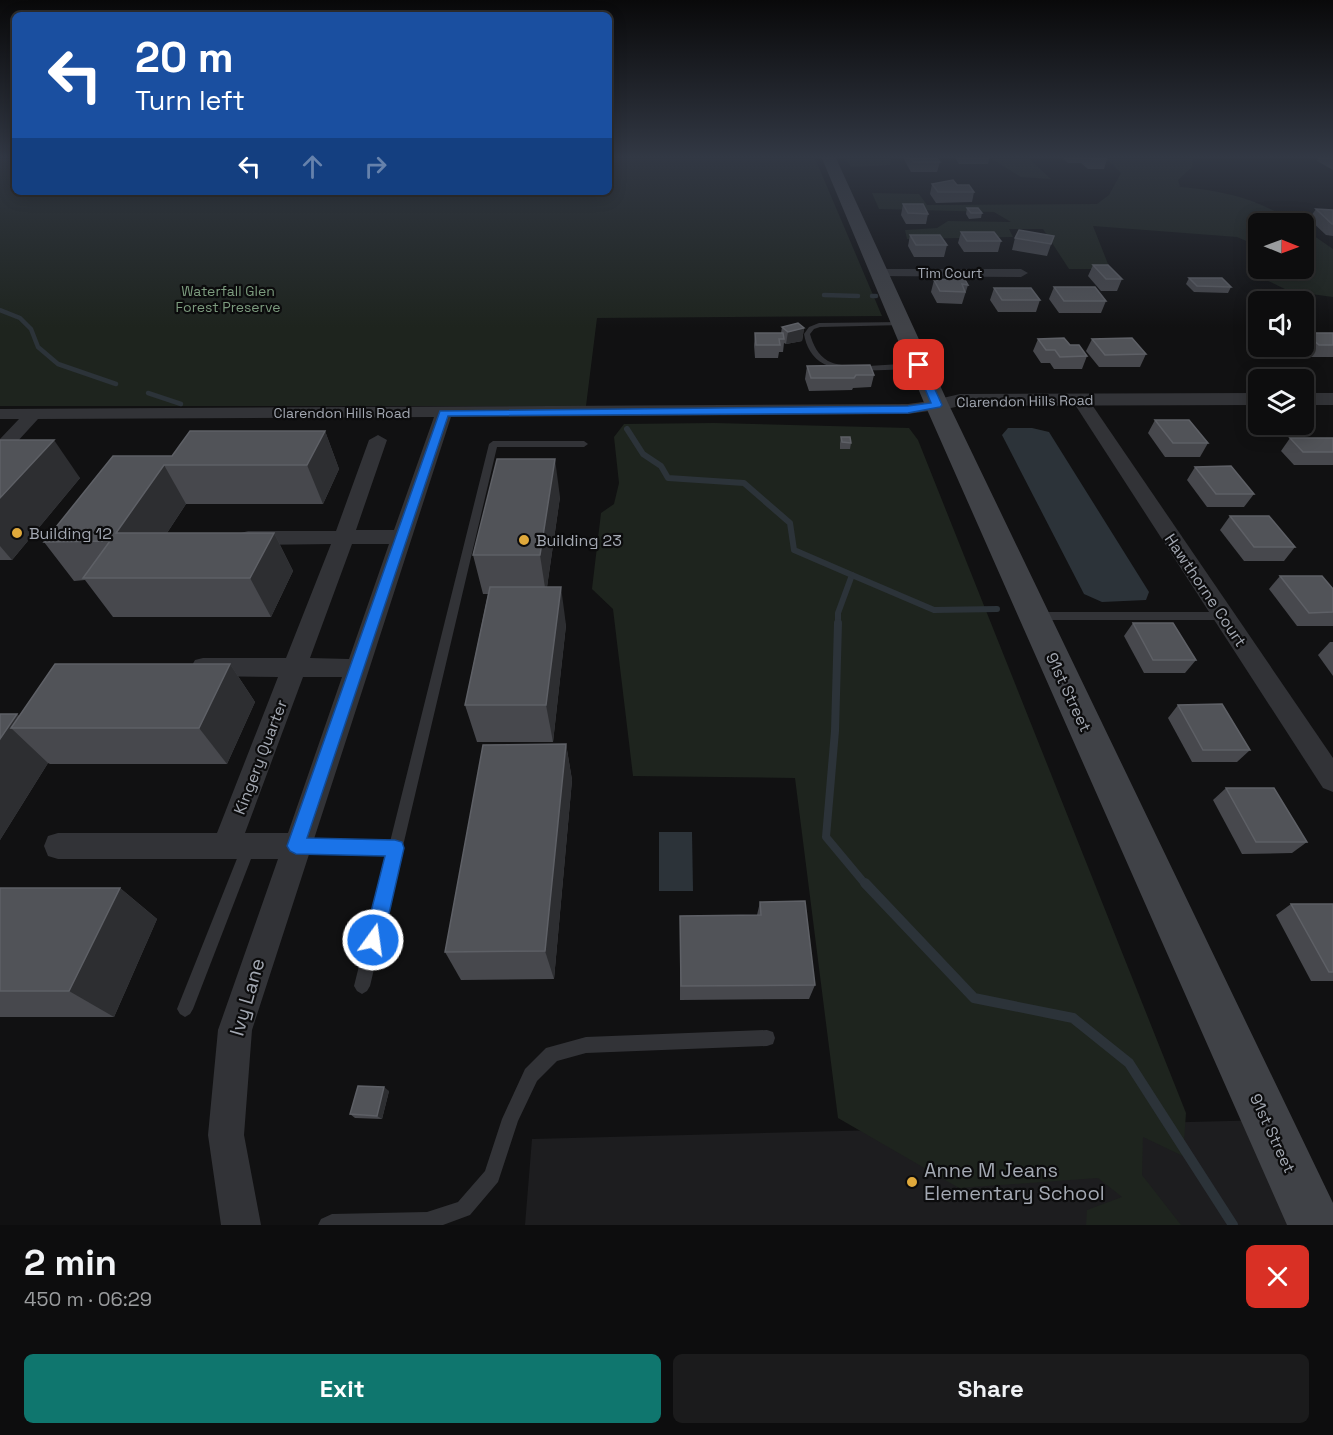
<!DOCTYPE html>
<meta charset="utf-8">
<style>
body{margin:0;font-family:"Space Grotesk",sans-serif;background:#1b1b1c;color:#f1f3f6;height:100vh;display:flex;flex-direction:column;font-size:22px;white-space:nowrap}
*{box-sizing:border-box;margin:0}
p{font-size:20px;color:#9a9c9e}
.icon{flex:none;width:33px;height:33px;fill:none;stroke:currentColor;stroke-width:2;stroke-linecap:round;stroke-linejoin:round}
.map{position:relative;height:1225px;overflow:hidden}
.details{display:flex;flex-direction:column;background:#0d0d0e;flex:1}
.details>*{flex:none}
.banner{position:absolute;left:12px;top:12px;width:600px;height:183px;border-radius:9px;box-shadow:0 3px 15px #0003,0 0 0 2px #2d2d2e;background:#1a4fa0;color:#fff;overflow:hidden}
.needle{width:39px;rotate:91deg}
.fabs{position:absolute;left:1248px;top:213px;display:grid;gap:12px}
.fabs a{display:grid;place-items:center;width:66px;height:66px;border-radius:9px;background:#0d0d0e;box-shadow:0 3px 15px #0003,0 0 0 2px #2d2d2e;font-size:30px}
.pin{position:absolute;display:grid;place-items:center;width:51px;height:51px;color:#fff;margin:-26px;border-radius:12px;box-shadow:0 3px 9px #0006}
.me{position:absolute;width:66px;margin:-33px;rotate:14deg;stroke-linejoin:round;filter:drop-shadow(0 0 4px #0008)}
.turn{display:flex;align-items:center;gap:21px;height:126px;padding:0 24px;font-size:27px}
.turn .icon{width:78px;height:78px;stroke-width:2.5}
.turn b{display:block;font-size:42px;line-height:51px}
.lanes{display:flex;align-items:center;height:57px;padding:0 24px;background:#0003;justify-content:center;gap:30px;direction:ltr}
.lanes .off{opacity:.35}
.round{display:grid;place-items:center;flex:none;width:63px;height:63px;border-radius:9px;background:#1b1b1c}
.summary{display:flex;align-items:center;justify-content:space-between;height:102px;padding:0 24px}
h1{font-size:36px;font-weight:700;line-height:45px}
.button{display:flex;gap:12px;margin-top:auto;padding:12px 24px}
.button a{flex:1;height:69px;border-radius:9px;background:#0f766e;color:#fff;font-size:24px;font-weight:700;line-height:69px;text-align:center}
.button a+a{background:#1b1b1c;color:#f1f3f6}
.map>svg:first-child{display:block}
</style>
<div class="map">
<svg width="1333" height="1225" viewBox="0 0 1333 1225">
<rect width="100%" height="100%" fill="#111112"/>
<!-- built -->
<path fill="#1d1d1f" d="M1267,1120L1315,1225H525L532,1139Z"/>
<!-- green -->
<g fill="#1e241e">
<path d="M0,156H15V192H609V156H814L882,316L597,318L586,406H0Z"/>
<path d="M844,156H891L890,165L851,167Z"/>
<path d="M946,156H1194L1192,167L1178,180L1180,187C1225,191 1256,198 1295,223L1258,224V246L1237,237L1093,226L1110,269H1069L1043,229H1009L1013,237L907,239L905,230L937,228L948,221L1011,222L994,212L879,209L872,193L919,194L927,205L1097,204L1109,195L1121,173L1105,157H1027L1051,179L1021,177L987,156Z"/>
<path d="M1304,229L1333,249V297L1289,291L1262,278L1267,269L1304,268Z"/>
<path d="M714,423L909,428L918,440L1186,1113L1183,1156L1143,1137L1142,1175L1181,1225H1086L1087,1210L1122,1197L1098,1178L959,1188L838,1118L795,778L633,776L613,609L592,589L601,513L614,504L619,483L614,437L624,424Z"/>
</g>
<!-- water -->
<g fill="#2c3339">
<path d="M1008,428H1032L1049,432L1149,592L1146,600L1102,602L1084,594L1002,435Z"/>
<path d="M659,832H692L693,891H659Z"/>
</g>
<g fill="none" stroke-linecap="round" stroke-linejoin="round">
<!-- stream-far3 -->
<g stroke="#2c3339" stroke-width="4.5">
<path d="M824,295L858,296"/>
<path d="M872,296H876"/>
<path d="M0,310L20,318L31,329L38,347L58,364L116,384"/>
<path d="M148,393L181,404"/>
</g>
<!-- stream-far2 -->
<g stroke="#2c3339" stroke-width="6">
<path d="M627,429L643,454L661,466L668,478L744,483L790,523L794,550L852,575L838,613V624"/>
<path d="M852,575L934,610L997,609"/>
</g>
<!-- stream-far1 -->
<path stroke="#2c3339" stroke-width="8" d="M838,623L835,731L826,837L866,885"/>
<!-- stream -->
<path stroke="#2c3339" stroke-width="10" d="M865,883L974,998L1073,1018L1129,1063L1233,1225"/>
<!-- service -->
<g fill="#323337" fill-rule="evenodd">
<path d="M901,322L903,323V325L820,327L814,329L810,334C813,345 818,355 828,361C847,371 897,363 919,363H922V367C900,370 843,374 824,364C812,358 806,346 804,334L809,327L819,323Z"/>
<path d="M493,441H584L588,444L584,447H497L370,986L367,991L362,994L357,991L354,986L387,854L300,852L295,850L293,846L295,842L300,840L390,842L489,444Z"/>
<path d="M1037,612H1224L1229,616L1224,620H1037L1032,616Z"/>
<path d="M249,840L254,842L256,846L193,1009L190,1014L185,1017L180,1014L177,1009L242,846L244,842Z"/>
<path d="M767,1030L773,1032L775,1038L773,1044L767,1046L586,1053L557,1061L537,1081L518,1121L498,1182L470,1215L443,1225H318L321,1219L332,1214L427,1212L458,1202L485,1171L502,1119L525,1069L546,1048L586,1037Z"/>
</g>
<!-- minor -->
<g fill="#323337" fill-rule="evenodd">
<path d="M880,269H1021L1028,273L1021,277L875,276L873,273Z"/>
<path d="M1080,395L1086,396L1333,758V792L1323,788L1072,400Z"/>
<path d="M937,400L943,401L945,405L943,409L908,414L451,417L252,1030L244,1135L261,1225H221L208,1135L218,1030L278,859H58L48,856L44,846L48,836L58,833H217L278,677L203,676L195,674L191,667L195,660L203,658H286L331,544L248,545L241,543L238,538L241,533L248,531H336L369,440L378,435L387,440L356,530H394L434,417L38,419L6,454L0,455V439L19,419H0V409L908,404ZM352,544H389L349,659L310,658ZM303,677H342L288,833H245Z"/>
</g>
<!-- tertiary -->
<g fill="#323337" fill-rule="evenodd">
<path d="M1258,393V405L960,406L937,411L930,409L927,405L930,401L960,394Z"/>
<rect x="1304" y="393" width="29" height="12"/>
</g>
<!-- secondary -->
<path fill="#404247" fill-rule="evenodd" d="M821,156H835L949,405L1333,1203V1225H1287L925,405Z"/>
</g>
<!-- wall -->
<g fill="#47484d">
<path d="M902,156H935L940,162L937,172H911Z"/>
<path d="M956,156H990L988,164H959L956,159Z"/>
<path d="M1065,156H1103L1107,159L1104,169H1088L1081,163H1068L1063,159Z"/>
<path d="M1299,156H1333V170L1317,161L1319,157H1301Z"/>
<path d="M932,184L957,185L974,192L972,202L936,203L930,194Z"/>
<path d="M903,204L928,214L926,224H906L901,215Z"/>
<path d="M967,208L982,213L981,218L969,219L966,214Z"/>
<path d="M1316,209L1333,210V236L1326,235L1309,219Z"/>
<path d="M961,232L1001,241L998,252H964L958,243Z"/>
<path d="M910,235L947,245L944,257H914L908,246Z"/>
<path d="M1054,236L1047,256L1012,250L1015,238Z"/>
<path d="M1093,265L1122,279L1117,291H1101L1088,276Z"/>
<path d="M1189,278L1231,287L1228,293L1194,292L1186,284Z"/>
<path d="M934,280L968,285L962,304L937,303L931,292Z"/>
<path d="M1054,287L1106,301L1101,313H1059L1049,299Z"/>
<path d="M994,288L1040,300L1036,312H998L990,300Z"/>
<path d="M782,327L804,328L802,341L786,344L784,343L783,352H779L778,358H755L754,345L755,333H781Z"/>
<path d="M1305,333H1333V357H1311L1299,346H1304V336Z"/>
<path d="M1038,339L1070,345L1087,356L1082,369H1054L1050,363H1041L1033,351Z"/>
<path d="M1092,339L1146,354L1140,367H1099L1086,351Z"/>
<path d="M807,366L874,375L871,387L853,388L852,390L809,391L805,379Z"/>
<path d="M1155,420L1208,443L1200,457H1165L1148,433Z"/>
<path d="M325,431L339,469L323,504H186L167,533H274L293,571L271,617H113L85,580L74,581L44,542L172,456Z"/>
<path d="M841,437L851,443L850,449H840V443Z"/>
<path d="M1290,438H1333V465H1294L1281,451Z"/>
<path d="M0,440L80,478L12,560H0Z"/>
<path d="M1195,467L1254,494L1244,507H1207L1187,480Z"/>
<path d="M560,497L547,587L566,625L553,742H477L465,705L488,594H483L473,555Z"/>
<path d="M1230,516L1295,547L1284,561H1244L1220,530Z"/>
<path d="M1280,576L1333,589V626H1297L1269,589Z"/>
<path d="M1133,623L1196,660L1185,673H1144L1124,636Z"/>
<path d="M1330,642H1333V676L1318,655Z"/>
<path d="M230,664L255,702L227,764H50L48,763L0,840V714H17L19,716Z"/>
<path d="M1178,705L1250,750L1237,762H1192L1168,718Z"/>
<path d="M566,744L572,780L554,979L461,980L445,952Z"/>
<path d="M1226,788L1307,842L1292,853L1242,854L1213,800Z"/>
<path d="M0,888H120L157,919L114,1017H0Z"/>
<path d="M760,902L815,985L809,999L680,1000V916L757,915Z"/>
<path d="M1291,904H1333V981H1311L1276,915Z"/>
<path d="M389,1091L382,1119L355,1118L350,1114Z"/>
</g>
<!-- shaded-wall -->
<g fill="#2d2e31">
<path d="M804,328L802,341L786,344L788,332Z"/>
<path d="M325,431L339,469L323,504L307,465Z"/>
<path d="M54,440L80,478L12,560L0,546V498Z"/>
<path d="M555,459L560,497L546,594L540,555Z"/>
<path d="M164,465L186,504L142,571L116,533Z"/>
<path d="M274,533L293,571L271,617L250,578Z"/>
<path d="M561,587L566,625L553,742L546,705Z"/>
<path d="M230,664L255,702L227,764L199,728Z"/>
<path d="M17,714L31,728H11L48,763L0,840V739Z"/>
<path d="M566,744L572,780L554,979L545,951Z"/>
<path d="M120,888L157,919L114,1017L69,991Z"/>
<path d="M384,1087L389,1091L382,1119L377,1116Z"/>
</g>
<!-- building -->
<g fill="#515358" stroke="#5e6066" stroke-width="1.5">
<path d="M909,156H935L940,162H913Z"/>
<path d="M1087,156H1103L1107,159H1092Z"/>
<path d="M953,180L957,185H969L974,192H938L932,184Z"/>
<path d="M903,204H923L928,214L908,213Z"/>
<path d="M967,208H978L982,213H971Z"/>
<path d="M1316,209L1333,210V224H1332Z"/>
<path d="M1019,230L1054,236L1051,244L1015,238Z"/>
<path d="M961,232H994L1001,241H967Z"/>
<path d="M910,235H940L947,245H916Z"/>
<path d="M1093,265H1108L1122,279H1106Z"/>
<path d="M964,278L968,285L962,284L965,292L940,291L934,280Z"/>
<path d="M1189,278H1222L1231,287L1197,286Z"/>
<path d="M1054,287H1095L1106,301H1064Z"/>
<path d="M994,288H1031L1040,300H1002Z"/>
<path d="M798,323L804,328L788,332L782,327Z"/>
<path d="M755,333H783L784,339H779L780,345H756Z"/>
<path d="M1305,333H1333V345H1319Z"/>
<path d="M1064,338L1070,345H1079L1087,356L1060,357L1055,350H1046L1038,339Z"/>
<path d="M1132,338L1146,354L1105,355L1092,339Z"/>
<path d="M870,365L874,375H856L854,378H811L807,366Z"/>
<path d="M1155,420H1189L1208,443H1173Z"/>
<path d="M190,431H325L307,465H164L116,533H274L250,578H83L110,541L44,542L113,456H172Z"/>
<path d="M841,437H850L851,443L842,442Z"/>
<path d="M1290,438H1333V452H1303Z"/>
<path d="M0,440H54L0,498Z"/>
<path d="M497,459H555L540,555H473Z"/>
<path d="M1231,466L1254,494H1216L1195,467Z"/>
<path d="M1230,516H1269L1295,547H1254Z"/>
<path d="M1280,576H1322L1333,589V612L1309,613Z"/>
<path d="M490,587H561L546,705H465Z"/>
<path d="M1133,623H1173L1196,660H1153Z"/>
<path d="M55,664H230L199,728H11Z"/>
<path d="M1222,704L1250,750H1203L1178,705Z"/>
<path d="M0,714H17L0,739Z"/>
<path d="M566,744L545,951L445,952L483,745Z"/>
<path d="M1226,788H1274L1307,842H1256Z"/>
<path d="M0,888H120L69,991H0Z"/>
<path d="M805,901L815,985L681,986L680,916L761,915L760,902Z"/>
<path d="M1291,904H1333V972H1329Z"/>
<path d="M358,1086L384,1087L377,1116L350,1114Z"/>
</g>
<!-- sky -->
<linearGradient id="sky" x2="0" y2="1"><stop stop-color="#09090a"/><stop offset="0.48" stop-color="#323844"/><stop offset="1" stop-color="#323844" stop-opacity="0"/></linearGradient>
<rect width="1333" height="327" fill="url(#sky)"/>
<!-- route -->
<path fill="#1a73e8" stroke="#114b97" stroke-width="1.5" d="M919,362L924,365L942,405L940,407L908,413L448,416L307,838L395,840L402,842L404,848L383,940L380,946L373,949L367,946L364,940L385,856L296,854L290,851L287,846L440,411L908,406L931,403L915,365Z"/>
<!-- markers -->
<g fill="#e0a93b" stroke="#0c0c0d" stroke-width="2">
<circle cx="17" cy="533" r="6"/>
<circle cx="524" cy="540" r="6"/>
<circle cx="912" cy="1182" r="6"/>
</g>
<g text-anchor="middle" stroke-width="4.5" stroke-linejoin="round" paint-order="stroke">
<!-- far-street labels -->
<g font-size="14" fill="#a3a8b2" stroke="#0c0c0d">
<text x="950" y="278">Tim Court</text>
<text transform="translate(1025 401) rotate(-1)" y="5">Clarendon Hills Road</text>
<text x="342" y="418">Clarendon Hills Road</text>
</g>
<!-- far-park labels -->
<g font-size="14" fill="#7c9b7e" stroke="#0c0c0d">
<text x="228" y="296">Waterfall Glen<tspan x="228" dy="16">Forest Preserve</tspan></text>
</g>
<!-- poi labels -->
<g font-size="16" fill="#a3a8b2" stroke="#0c0c0d" text-anchor="start">
<text x="29" y="539">Building 12</text>
<text x="536" y="546">Building 23</text>
</g>
<!-- street labels -->
<g font-size="16" fill="#a3a8b2" stroke="#0c0c0d">
<text transform="translate(1206 590) rotate(56)" y="6">Hawthorne Court</text>
<text transform="translate(1069 692) rotate(65)" y="6">91st Street</text>
<text transform="translate(260 757) rotate(-69)" y="6">Kingery Quarter</text>
<text transform="translate(1273 1133) rotate(65)" y="6">91st Street</text>
</g>
<!-- near-street labels -->
<g font-size="20" fill="#a3a8b2" stroke="#0c0c0d">
<text transform="translate(247 997) rotate(-74)" y="7">Ivy Lane</text>
</g>
<!-- near-poi labels -->
<g font-size="20" fill="#a3a8b2" stroke="#0c0c0d" text-anchor="start">
<text x="924" y="1177">Anne M Jeans<tspan x="924" dy="23">Elementary School</tspan></text>
</g>
</g>
</svg>
<div class="fabs">
<a><svg class="needle" viewBox="-14 -14 28 28"><path d="M0-13l5 13h-10z" fill="#e53935"/><path d="M0 13l5-13h-10z" fill="#9a9c9e"/></svg></a>
<a><svg class="icon" aria-label="sound" viewBox="0 0 24 24"><path d="M4 9h4l5-4v14l-5-4H4zM17 9q2 3 0 6"/></svg></a>
<a><svg class="icon" aria-label="layers" viewBox="0 0 24 24"><path d="M12 4l9 5-9 5-9-5zM3 14l9 5 9-5"/></svg></a>
</div>
<div class="pin" style="left:919px;top:365px;background:#d93025"><svg class="icon" aria-label="arrive" viewBox="0 0 24 24"><path d="M6 21V4h12l-3 4 3 4H6"/></svg></div>
<svg class="me" style="left:373px;top:940px" viewBox="-20 -20 40 40"><circle r="17" fill="#1a73e8" stroke="#fff" stroke-width="3"/><path d="M0-11L8 9 0 5-8 9z" fill="#fff"/></svg>
<div class="banner">
<div class="turn"><svg class="icon" aria-label="left" viewBox="0 0 24 24"><path d="M17 20v-9H6M10 6l-5 5 5 5"/></svg><div><b>20 m</b>Turn left</div></div>
<div class="lanes"><svg class="icon" aria-label="left" viewBox="0 0 24 24"><path d="M17 20v-9H6M10 6l-5 5 5 5"/></svg><svg class="icon off" aria-label="ahead" viewBox="0 0 24 24"><path d="M12 20V5M6 11l6-6 6 6"/></svg><svg class="icon off" aria-label="right" viewBox="0 0 24 24"><path d="M7 20v-9h11M14 6l5 5-5 5"/></svg></div>
</div>
</div>
<section class="details">
<div class="summary"><div><h1>2 min</h1><p>450 m · 06:29</p></div><a class="round" style="background:#d93025;color:#fff"><svg class="icon" aria-label="close" viewBox="0 0 24 24"><path d="M6 6l12 12M18 6L6 18"/></svg></a></div>
<div class="button"><a>Exit</a><a>Share</a></div>
</section>
